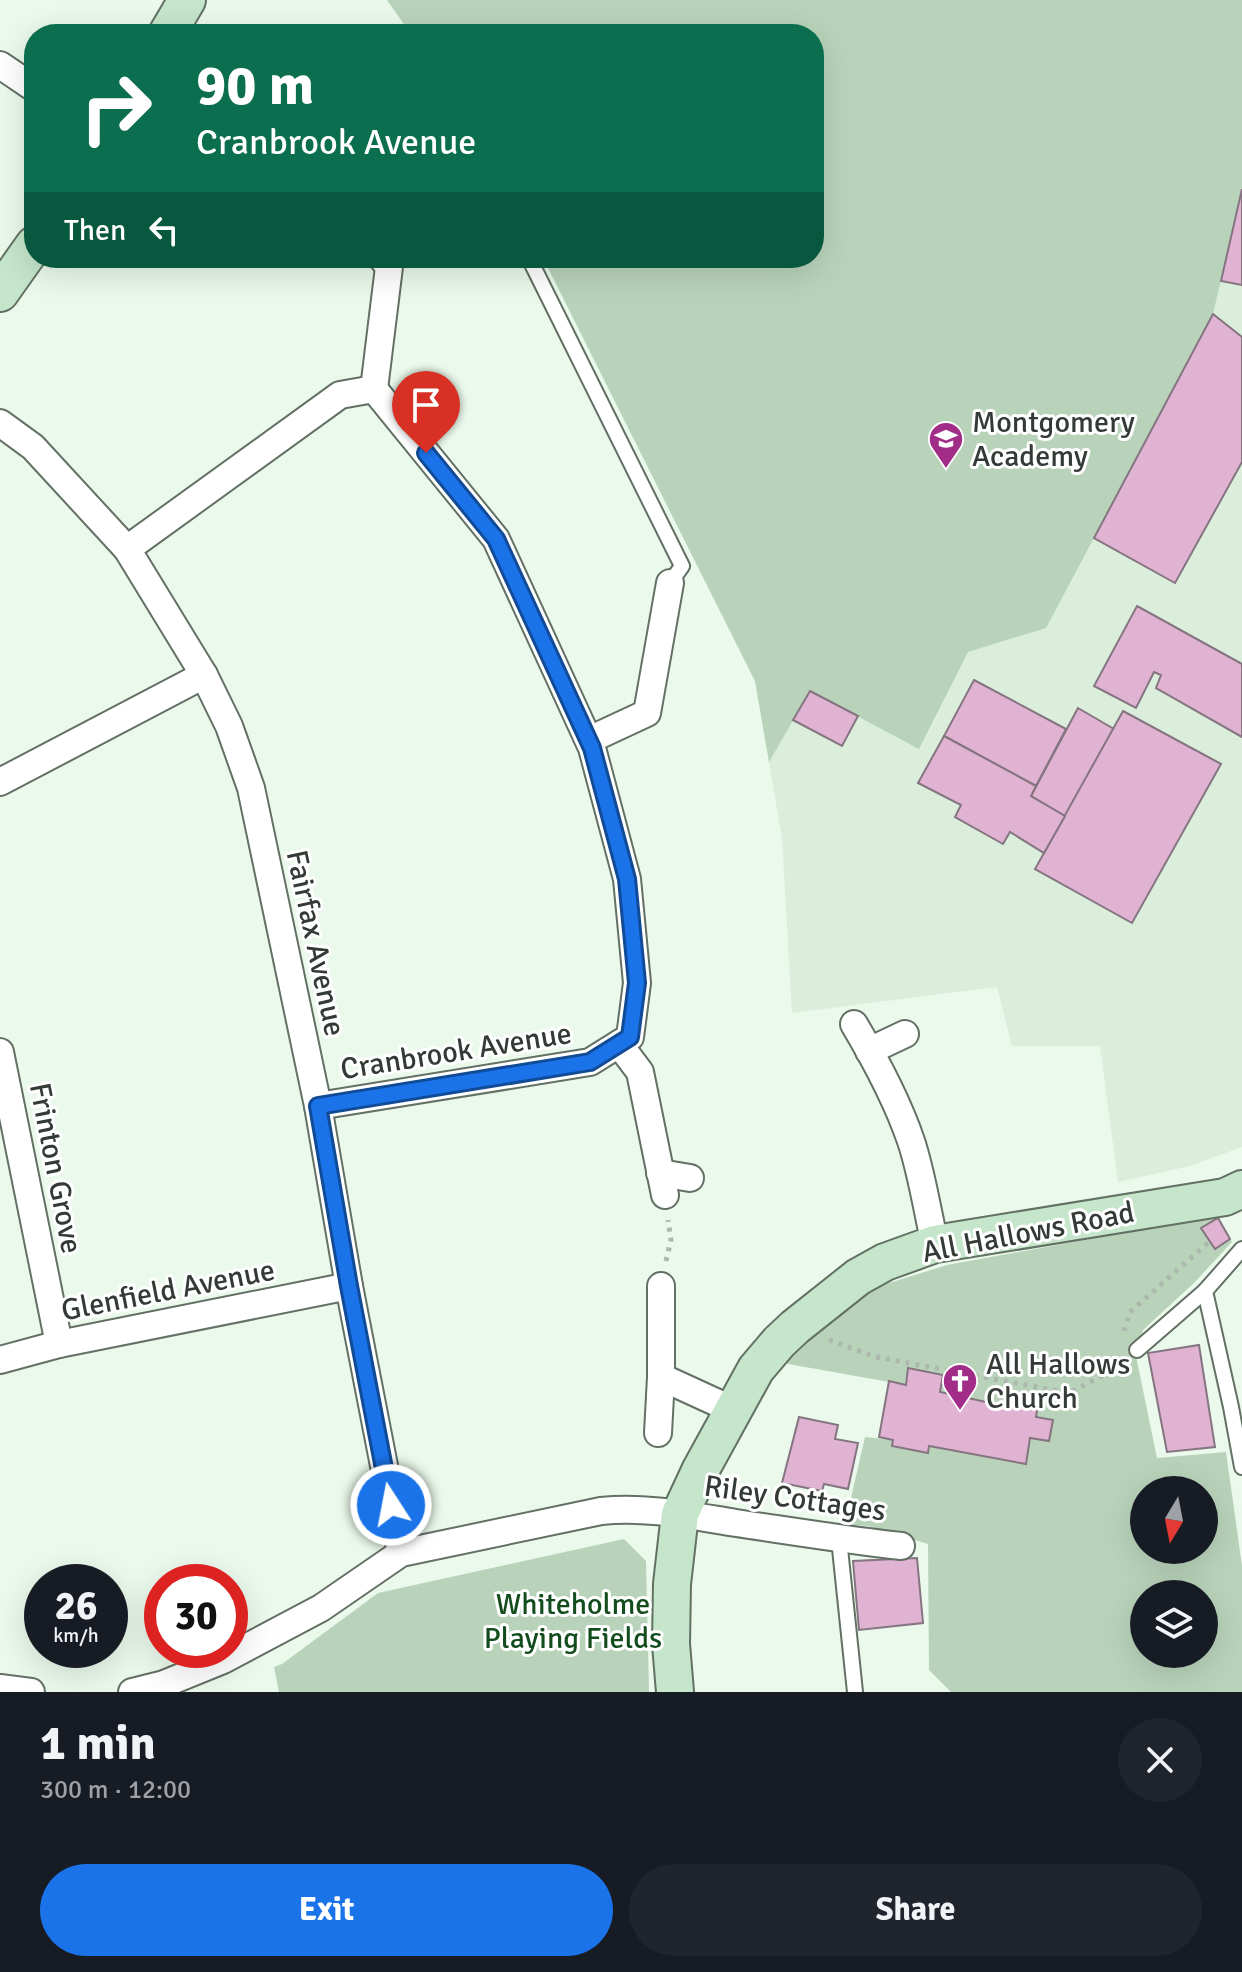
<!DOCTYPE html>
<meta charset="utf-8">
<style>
body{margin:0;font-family:Signika,sans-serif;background:#20242c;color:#f1f3f6;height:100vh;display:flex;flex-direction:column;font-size:30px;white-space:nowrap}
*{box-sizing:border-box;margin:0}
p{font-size:26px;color:#9ea1a6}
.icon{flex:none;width:44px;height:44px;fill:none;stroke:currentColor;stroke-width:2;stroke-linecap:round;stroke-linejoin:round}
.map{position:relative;height:1692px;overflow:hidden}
.side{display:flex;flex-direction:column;background:#171b24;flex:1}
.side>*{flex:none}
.top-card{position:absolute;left:24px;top:24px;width:800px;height:244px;border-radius:32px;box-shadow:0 8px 32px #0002;background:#0b6e4f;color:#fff;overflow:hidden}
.needle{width:52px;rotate:190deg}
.controls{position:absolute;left:1130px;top:1476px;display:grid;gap:16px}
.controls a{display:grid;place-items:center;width:88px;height:88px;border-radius:50%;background:#171b24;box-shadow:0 8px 32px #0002;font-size:40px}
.speed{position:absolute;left:24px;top:1564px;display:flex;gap:16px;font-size:40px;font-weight:700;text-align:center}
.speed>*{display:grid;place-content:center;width:104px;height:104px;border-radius:50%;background:#171b24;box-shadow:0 8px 32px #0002;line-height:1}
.speed small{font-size:20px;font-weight:400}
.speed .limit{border:12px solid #d22;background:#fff;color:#111}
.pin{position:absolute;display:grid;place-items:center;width:68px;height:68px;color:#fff;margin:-82px -34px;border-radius:50% 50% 50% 0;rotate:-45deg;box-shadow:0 0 8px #0007}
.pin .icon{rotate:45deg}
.me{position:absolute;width:88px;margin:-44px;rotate:349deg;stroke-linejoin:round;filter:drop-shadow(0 0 6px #0008)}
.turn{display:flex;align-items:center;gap:28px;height:168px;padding:0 40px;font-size:36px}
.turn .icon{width:104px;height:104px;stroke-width:2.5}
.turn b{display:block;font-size:56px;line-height:68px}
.then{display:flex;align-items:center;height:76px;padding:0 40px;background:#0003;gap:16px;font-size:30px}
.round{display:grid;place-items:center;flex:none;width:84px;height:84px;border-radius:42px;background:#20242c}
.summary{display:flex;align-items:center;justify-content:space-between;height:136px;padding:0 40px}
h1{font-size:48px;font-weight:800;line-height:60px}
.action{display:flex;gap:16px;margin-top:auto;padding:16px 40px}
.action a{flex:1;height:92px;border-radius:48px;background:#1a73e8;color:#fff;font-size:32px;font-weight:800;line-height:92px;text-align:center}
.action a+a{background:#20242c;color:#f1f3f6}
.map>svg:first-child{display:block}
</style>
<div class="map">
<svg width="1242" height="1692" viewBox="0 0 1242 1692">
<rect width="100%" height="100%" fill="#eaf9eb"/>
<!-- built -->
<path fill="#daeedb" d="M387,0H1242V1147L1190,1166L1118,1182L1100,1046H1012L997,987L792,1013L782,838L755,681L543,258H814V34H411Z"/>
<!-- green -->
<g fill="#b9d3ba" fill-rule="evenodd">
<path d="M387,0H1242V189L1213,314L1046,628L968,652L919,749L810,691L769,762L755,681L543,258H814V34H411Z"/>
<path d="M1217,1216L1232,1242L1195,1282L1143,1330L1136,1356L1157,1458L1226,1452L1242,1566V1692H951L929,1670L928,1544L868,1526L845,1524L865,1437L893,1440L928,1452L929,1446L1025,1464L1030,1438L1049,1441L1053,1421L1036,1417L1038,1398L1018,1394L1014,1408L940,1392L909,1369L906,1385L777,1362L876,1287L947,1265ZM1144,1490H1204V1550H1144ZM1144,1594H1204V1654H1144Z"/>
<path d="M624,1539L646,1561L649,1692H279L274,1667L282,1664L378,1593Z"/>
</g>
<!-- building -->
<g fill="#e0b3d2" stroke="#857580" stroke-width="2">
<path d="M1242,189V285L1221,281Z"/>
<path d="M1213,314L1242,337V462L1175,583L1094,538Z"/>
<path d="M1137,606L1242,664V737L1156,688L1161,675L1154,672L1136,708L1094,686Z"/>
<path d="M974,680L1066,729L1036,786L944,736Z"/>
<path d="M810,691L858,716L842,746L793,720Z"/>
<path d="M1078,708L1114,729L1065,816L1031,796Z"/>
<path d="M1123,711L1221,764L1132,923L1035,869Z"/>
<path d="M944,736L1036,786L1031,796L1065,816L1044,853L1010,832L1003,844L955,817L961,805L918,783Z"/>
<path d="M1218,1218L1230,1239L1215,1249L1201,1228Z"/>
<path d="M1199,1345L1215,1447L1167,1452L1148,1353Z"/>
<path d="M908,1368L943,1375L940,1392L1014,1408L1018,1394L1039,1398L1036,1417L1053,1420L1049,1441L1030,1438L1026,1464L929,1446L928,1453L892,1446L893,1440L879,1437L889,1381L906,1385Z"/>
<path d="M799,1417L838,1425L835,1439L858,1443L848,1489L824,1484L822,1491L782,1483Z"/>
<path d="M917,1558L923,1623L859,1630L853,1561Z"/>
</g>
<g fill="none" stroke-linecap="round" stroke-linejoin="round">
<defs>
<g id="lane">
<path d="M529,258L682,566L670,583"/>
<path d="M1242,1249L1205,1291L1231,1407L1242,1467"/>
<path d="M1137,1350L1205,1291"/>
<path d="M839,1539L855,1692"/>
</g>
<g id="street">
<path d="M0,65L34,88"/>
<path d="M374,389L389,267L382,258"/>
<path d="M0,423L33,447L127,549L204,675L229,726L251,788L318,1106L349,1286L401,1553"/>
<path d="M127,549L340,395L374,389L496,539L592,748L627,879L637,983L630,1037L590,1062L318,1106"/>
<path d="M589,740L647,713L670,583"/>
<path d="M0,782L204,675"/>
<path d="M854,1024C876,1061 897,1100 911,1141C922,1174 927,1210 935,1244"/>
<path d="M619,1044L640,1072L665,1195"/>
<path d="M869,1051L905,1034"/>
<path d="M0,1052L59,1344"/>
<path d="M660,1173L690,1178"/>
<path d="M0,1360L59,1344L349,1286"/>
<path d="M661,1377L733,1410"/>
<path d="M658,1433L661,1377V1286"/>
<path d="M0,1688L31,1692"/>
<path d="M132,1692L164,1684L223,1660L321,1608L401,1553L601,1511C646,1506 692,1516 736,1523C791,1531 846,1540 901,1546"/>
</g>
<g id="secondary">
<path d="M167,34L187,0"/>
<path d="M0,293L34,245"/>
<path d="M675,1692L671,1644L672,1584L680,1514L700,1471L756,1369L779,1342L795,1327L858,1277L885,1262L935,1244L1225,1197L1242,1189"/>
</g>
</defs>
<!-- lane casing -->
<use href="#lane" stroke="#637064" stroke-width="18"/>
<!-- street casing -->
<use href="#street" stroke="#637064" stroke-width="30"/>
<!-- secondary casing -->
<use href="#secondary" stroke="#637064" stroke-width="40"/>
<!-- path -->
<g stroke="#acb8ad" stroke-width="5" stroke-dasharray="4 6" stroke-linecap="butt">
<path d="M666,1261L671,1240L668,1220"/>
<path d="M1124,1331L1130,1312L1210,1241"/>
<path d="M829,1340L876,1357L1069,1393L1100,1377L1121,1362"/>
</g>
<!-- lane -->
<use href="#lane" stroke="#fff" stroke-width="14"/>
<!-- street -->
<use href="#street" stroke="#fff" stroke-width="26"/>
<!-- secondary -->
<use href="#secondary" stroke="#c5e6ca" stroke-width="36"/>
</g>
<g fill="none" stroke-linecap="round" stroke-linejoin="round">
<defs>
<path id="route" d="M391,1505L349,1286L318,1106L590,1062L630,1037L637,983L627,879L592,748L496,539L426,453"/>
</defs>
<!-- route casing -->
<use href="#route" stroke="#114b97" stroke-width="20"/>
<!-- route -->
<use href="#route" stroke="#1a73e8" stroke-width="14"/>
</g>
<!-- icons -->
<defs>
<symbol id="school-pin" viewBox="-11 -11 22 30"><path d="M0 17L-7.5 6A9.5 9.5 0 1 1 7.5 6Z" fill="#a12d88" stroke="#fff"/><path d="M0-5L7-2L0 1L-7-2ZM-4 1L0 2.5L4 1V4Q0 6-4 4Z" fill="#fff"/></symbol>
<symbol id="church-pin" viewBox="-11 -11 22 30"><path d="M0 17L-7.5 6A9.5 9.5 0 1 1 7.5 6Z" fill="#a12d88" stroke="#fff"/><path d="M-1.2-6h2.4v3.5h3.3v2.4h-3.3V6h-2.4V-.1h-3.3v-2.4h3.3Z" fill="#fff"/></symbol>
</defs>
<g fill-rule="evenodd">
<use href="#school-pin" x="926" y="419" width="40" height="54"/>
<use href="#church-pin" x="940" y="1361" width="40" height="54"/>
</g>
<g text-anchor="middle" stroke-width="6" stroke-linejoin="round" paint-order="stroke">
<!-- poi labels -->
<g font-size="30" fill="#343a35" stroke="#fff" text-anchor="start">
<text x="972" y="432">Montgomery<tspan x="972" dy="34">Academy</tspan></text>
<text x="986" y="1374">All Hallows<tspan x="986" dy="34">Church</tspan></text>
</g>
<!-- street labels -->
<g font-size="30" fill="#343a35" stroke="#fff">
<text transform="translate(316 943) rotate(78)" y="10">Fairfax Avenue</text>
<text transform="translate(456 1051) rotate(-9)" y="10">Cranbrook Avenue</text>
<text transform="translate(56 1168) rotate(79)" y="10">Frinton Grove</text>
<text transform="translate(1028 1232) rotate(-11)" y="10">All Hallows Road</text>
<text transform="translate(168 1290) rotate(-11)" y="10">Glenfield Avenue</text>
<text transform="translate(795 1498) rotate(8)" y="10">Riley Cottages</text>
</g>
<!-- park labels -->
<g font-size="30" fill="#134d1e" stroke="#fff">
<text x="573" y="1614">Whiteholme<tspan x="573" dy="34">Playing Fields</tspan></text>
</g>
</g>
</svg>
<div class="controls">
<a><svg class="needle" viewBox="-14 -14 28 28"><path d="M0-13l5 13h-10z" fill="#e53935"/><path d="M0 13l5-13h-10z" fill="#9ea1a6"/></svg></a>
<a><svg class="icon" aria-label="layers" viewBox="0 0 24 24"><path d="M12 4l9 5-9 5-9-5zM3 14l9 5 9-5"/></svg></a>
</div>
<div class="speed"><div>26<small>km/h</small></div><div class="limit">30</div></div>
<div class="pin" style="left:426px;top:453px;background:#d93025"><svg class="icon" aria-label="arrive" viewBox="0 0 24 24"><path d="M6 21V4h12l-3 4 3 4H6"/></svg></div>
<svg class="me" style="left:391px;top:1505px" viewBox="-20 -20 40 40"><circle r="17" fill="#1a73e8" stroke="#fff" stroke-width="3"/><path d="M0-11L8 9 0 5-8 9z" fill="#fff"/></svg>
<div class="top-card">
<div class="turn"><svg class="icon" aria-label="right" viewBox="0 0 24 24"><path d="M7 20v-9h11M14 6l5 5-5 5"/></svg><div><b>90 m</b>Cranbrook Avenue</div></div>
<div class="then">Then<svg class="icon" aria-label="left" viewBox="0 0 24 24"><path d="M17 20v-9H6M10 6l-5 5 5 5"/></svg></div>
</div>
</div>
<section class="side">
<div class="summary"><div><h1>1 min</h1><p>300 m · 12:00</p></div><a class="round"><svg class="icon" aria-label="close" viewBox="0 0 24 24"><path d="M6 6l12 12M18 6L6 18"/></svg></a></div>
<div class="action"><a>Exit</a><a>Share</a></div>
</section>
